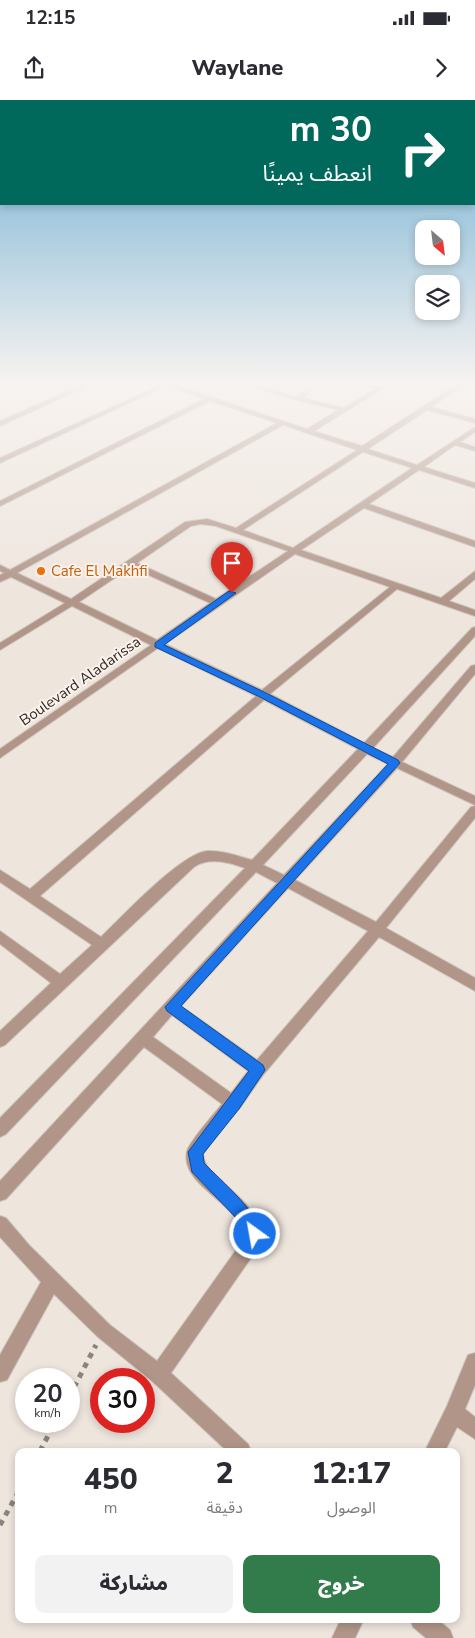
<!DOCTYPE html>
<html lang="ar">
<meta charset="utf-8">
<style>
body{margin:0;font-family:"Nunito Sans","Noto Sans Arabic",sans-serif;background:#f2f2f3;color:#2b2b33;direction:rtl;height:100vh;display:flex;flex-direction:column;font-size:19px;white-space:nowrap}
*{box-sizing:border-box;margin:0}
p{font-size:16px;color:#7c7c81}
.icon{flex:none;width:28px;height:28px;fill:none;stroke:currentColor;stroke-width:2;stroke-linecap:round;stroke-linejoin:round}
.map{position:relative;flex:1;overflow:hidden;direction:ltr}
.panel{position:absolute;left:15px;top:1348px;width:445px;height:175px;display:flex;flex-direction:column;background:#fff;border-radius:10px;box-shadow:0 2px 8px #0003;direction:rtl}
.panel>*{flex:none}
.banner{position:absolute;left:0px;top:0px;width:475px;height:105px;box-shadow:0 2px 8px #0003;direction:rtl;background:#00695c;color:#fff;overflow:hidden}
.needle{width:32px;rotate:152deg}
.fabs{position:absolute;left:415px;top:120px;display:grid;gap:10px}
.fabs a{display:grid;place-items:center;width:45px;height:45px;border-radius:10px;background:#fff;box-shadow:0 2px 8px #0003;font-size:25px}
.speed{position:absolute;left:15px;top:1268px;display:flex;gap:10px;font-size:25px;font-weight:700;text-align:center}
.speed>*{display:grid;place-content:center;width:65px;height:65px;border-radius:50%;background:#fff;box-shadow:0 2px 8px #0003;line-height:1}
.speed small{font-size:12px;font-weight:400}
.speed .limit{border:8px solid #d22;background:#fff;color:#111}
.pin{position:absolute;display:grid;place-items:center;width:42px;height:42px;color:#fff;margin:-51px -21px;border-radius:50% 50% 50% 0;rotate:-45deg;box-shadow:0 0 5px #0007}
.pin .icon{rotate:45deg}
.me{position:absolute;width:55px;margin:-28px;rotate:328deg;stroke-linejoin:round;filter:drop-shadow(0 0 4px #0008)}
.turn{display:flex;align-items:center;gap:18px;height:105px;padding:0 20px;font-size:22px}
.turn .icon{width:65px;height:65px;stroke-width:2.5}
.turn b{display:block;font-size:35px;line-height:42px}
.eta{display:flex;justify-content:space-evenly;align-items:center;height:85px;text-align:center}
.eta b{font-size:30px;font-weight:800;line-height:35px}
.button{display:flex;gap:10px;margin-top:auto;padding:10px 20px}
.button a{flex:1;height:58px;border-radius:10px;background:#317c4a;color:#fff;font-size:20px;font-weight:800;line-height:58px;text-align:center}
.button a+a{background:#f2f2f3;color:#2b2b33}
.status{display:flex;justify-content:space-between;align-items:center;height:35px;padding:0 25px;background:#fff;direction:ltr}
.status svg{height:14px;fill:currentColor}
header{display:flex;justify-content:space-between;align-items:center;height:65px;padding:0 20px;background:#fff;font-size:22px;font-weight:800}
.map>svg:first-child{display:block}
</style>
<div class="status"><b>12:15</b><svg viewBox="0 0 49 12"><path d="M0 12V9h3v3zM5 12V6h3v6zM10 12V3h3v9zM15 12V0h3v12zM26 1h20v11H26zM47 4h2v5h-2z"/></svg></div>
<header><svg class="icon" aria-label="forward" viewBox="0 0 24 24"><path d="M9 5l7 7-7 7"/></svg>Waylane<svg class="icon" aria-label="share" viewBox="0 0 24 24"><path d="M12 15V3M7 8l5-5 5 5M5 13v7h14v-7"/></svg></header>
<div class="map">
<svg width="475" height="1538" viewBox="0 0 475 1538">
<rect width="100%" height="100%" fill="#eee5dd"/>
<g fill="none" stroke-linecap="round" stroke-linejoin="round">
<defs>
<path id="pedestrian" d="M163,284L168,285L0,363V358Z"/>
<g id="minor">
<path d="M90,281H99L0,326V321Z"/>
<path d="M152,281H163L307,329L338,310L296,300L234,281H245L297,297L314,281H321L303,298L343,308L375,289L346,281H360L380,286L388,281H396L314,331L362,346L462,281H470L431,307L475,319V323L427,310L368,349L417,365L475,327V332L460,342L475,347V351L455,345L424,367L475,383V388L419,370L369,404L475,441V447L364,408L301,450L441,498L475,471V479L449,501L475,510V516L397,489L270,594L364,643L472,528L475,527V536L373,648L393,657L471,566L475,565V574L402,662L475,696V705L397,668L295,780L376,822L471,707L475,706V718L386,828L475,878V891L379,837L263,975L239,1009L236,1010L203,1054C205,1082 261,1096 262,1142L171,1273L248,1344L251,1351H227L152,1281L98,1237L54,1194L7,1280L0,1282V1255L41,1182L0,1137V1116L6,1118L29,1145L110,1225L157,1261L244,1139C244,1104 179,1087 187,1051C190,1041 214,1014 222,1004L144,947L6,1099L0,1101V1081L277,783L256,772L6,1034L0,1037V1018L245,768C228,762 209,757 194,767L5,945L0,947V931L51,883L0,844V831L60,874L92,845L0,782V770L30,789L256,596L158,548L0,658V649L151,545L72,506L0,550V543L65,503L11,477L0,482V475L4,473L0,471V465L10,470L277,323L210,301L0,406V401L204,299ZM283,325L357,350L236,428L207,419L185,422L71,499L17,473ZM363,352L412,368L293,448L243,430ZM201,424L216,426L288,451L216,499L137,463L191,426ZM295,454L390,487L262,590L165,544ZM131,467L210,503L157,540L79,502ZM264,600L358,649L252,760C238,756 222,750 207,751C180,754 122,817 101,837L40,796ZM367,654L388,664L284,775L263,765ZM288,788L368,831L257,960L181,906ZM172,915L248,971L231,993L153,937Z"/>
<path d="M475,1253V1285L465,1309L475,1317V1339L457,1327L445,1351H425L447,1306L468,1255Z"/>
<path d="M341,1519H364L355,1538H332Z"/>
<path d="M410,1519H437L450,1530L453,1538H426L413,1527Z"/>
</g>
</defs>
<!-- pedestrian casing -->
<use href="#pedestrian" stroke="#cbc3bc" stroke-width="2"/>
<!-- minor casing -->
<use href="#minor" stroke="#cbc3bc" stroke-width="2"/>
<!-- path -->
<g stroke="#8a847f" stroke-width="5" stroke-dasharray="5.5 5.5" stroke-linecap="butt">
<path d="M69,1297L96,1245"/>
<path d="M40,1351L56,1321"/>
<path d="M0,1425L19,1391"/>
</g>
<!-- pedestrian -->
<use href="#pedestrian" fill="#b09588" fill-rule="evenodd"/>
<!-- minor -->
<use href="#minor" fill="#b09588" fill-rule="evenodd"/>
</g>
<!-- sky -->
<linearGradient id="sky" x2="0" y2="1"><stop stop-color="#6badd3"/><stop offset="0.57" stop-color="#f7f3f0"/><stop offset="1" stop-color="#f7f3f0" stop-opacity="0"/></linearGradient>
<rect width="475" height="497" fill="url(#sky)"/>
<!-- route -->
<path fill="#1a73e8" stroke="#114b97" d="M229,491L236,493L164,545L266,593L398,660L400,663L181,906L263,965L265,970L239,1009L203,1054L204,1063C218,1078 268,1120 260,1139L255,1142L249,1139L240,1122L192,1072L188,1052L249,971L167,911L165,907L388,664L260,597L155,547V543Z"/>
<!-- markers -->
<circle fill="#e8710a" stroke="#fcf2eb" stroke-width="2" cx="41" cy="471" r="5"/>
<g text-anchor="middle" stroke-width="4" stroke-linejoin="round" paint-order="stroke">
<!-- far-food labels -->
<g font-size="15" fill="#c56008" stroke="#fcf2eb" text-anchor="start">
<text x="51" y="476">Cafe El Makhfi</text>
</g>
<!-- far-street labels -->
<g font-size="15" fill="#2d2927" stroke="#fcf2eb">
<text transform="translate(80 581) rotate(-35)" y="5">Boulevard Aladarissa</text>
</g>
</g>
</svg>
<div class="fabs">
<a><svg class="needle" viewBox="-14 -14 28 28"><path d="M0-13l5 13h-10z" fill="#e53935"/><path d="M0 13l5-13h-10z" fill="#7c7c81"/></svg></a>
<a><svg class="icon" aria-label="layers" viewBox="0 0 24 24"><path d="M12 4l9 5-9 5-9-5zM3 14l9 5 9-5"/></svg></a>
</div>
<div class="speed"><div>20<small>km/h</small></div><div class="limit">30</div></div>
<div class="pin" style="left:232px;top:493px;background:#d93025"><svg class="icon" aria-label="arrive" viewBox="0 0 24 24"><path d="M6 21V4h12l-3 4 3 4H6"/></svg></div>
<svg class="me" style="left:255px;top:1134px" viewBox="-20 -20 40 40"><circle r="17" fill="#1a73e8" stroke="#fff" stroke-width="3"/><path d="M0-11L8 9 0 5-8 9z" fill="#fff"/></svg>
<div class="banner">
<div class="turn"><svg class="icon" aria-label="right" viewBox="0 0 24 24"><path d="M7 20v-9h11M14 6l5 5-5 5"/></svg><div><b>30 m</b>انعطف يمينًا</div></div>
</div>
<section class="panel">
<div class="eta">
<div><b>12:17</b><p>الوصول</p></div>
<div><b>2</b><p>دقيقة</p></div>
<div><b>450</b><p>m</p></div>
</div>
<div class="button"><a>خروج</a><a>مشاركة</a></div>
</section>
</div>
